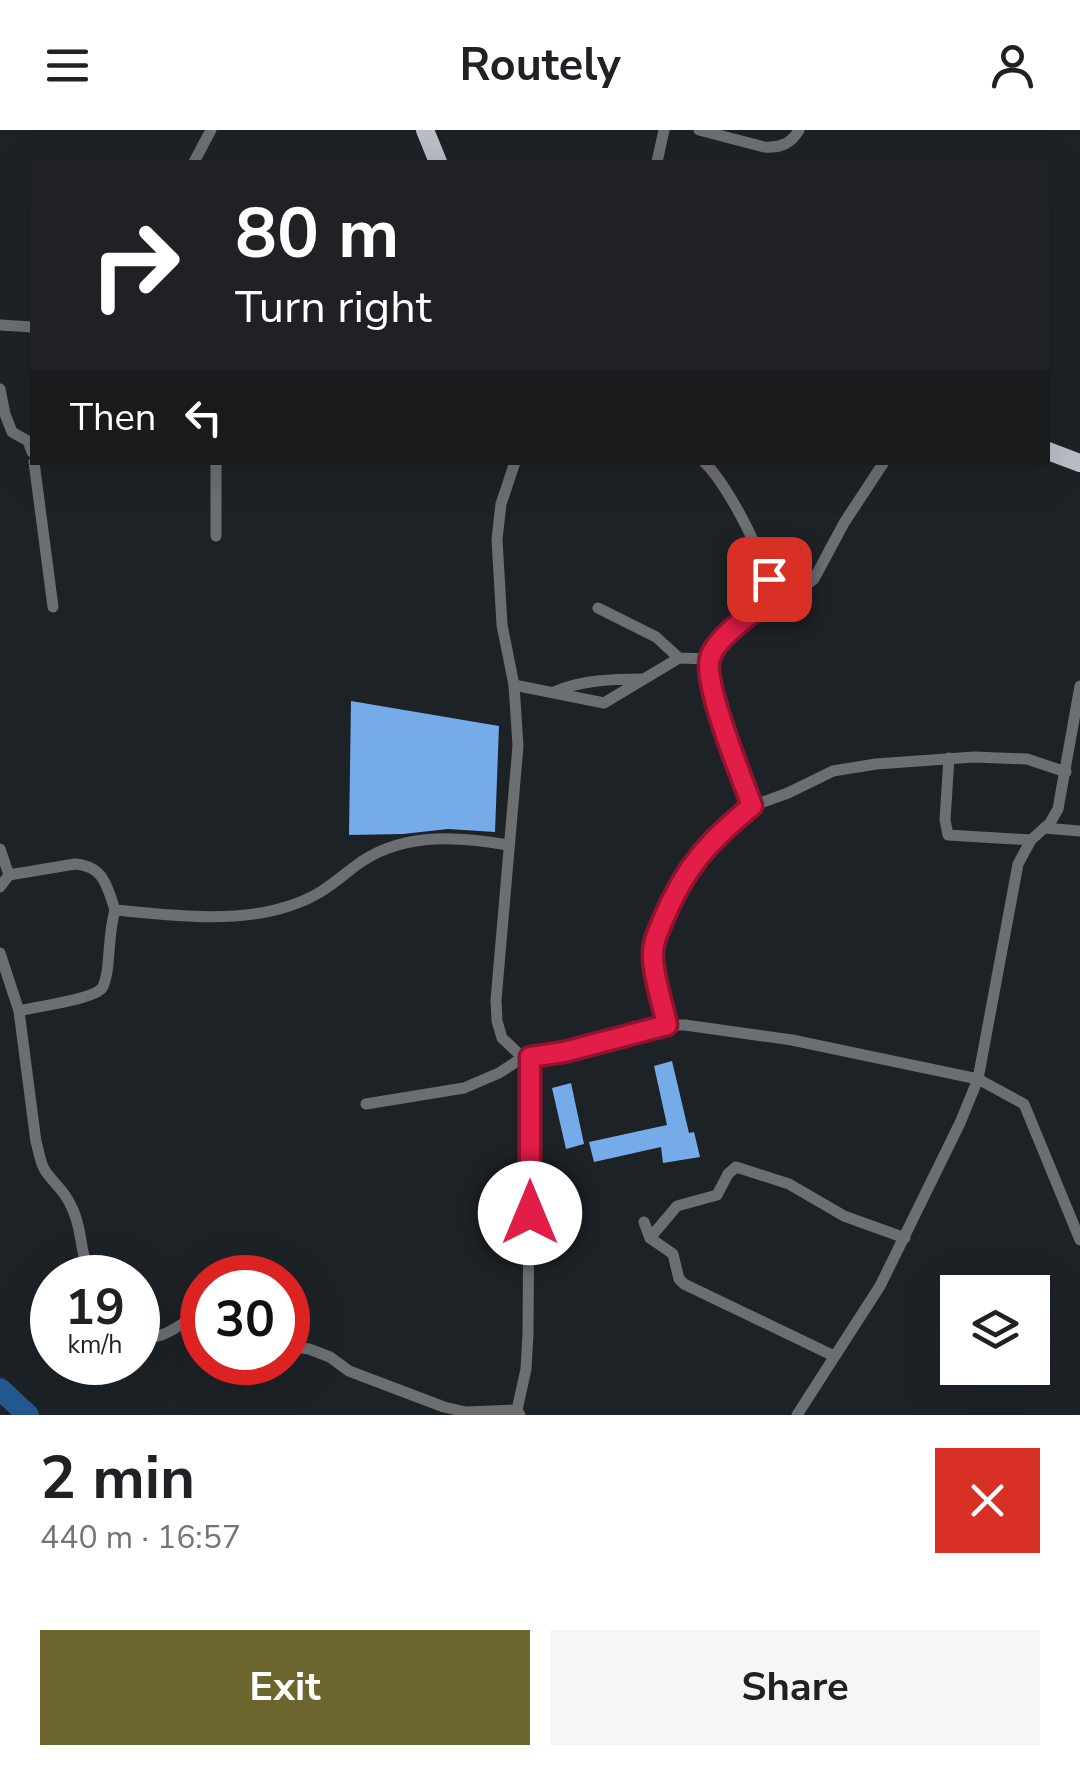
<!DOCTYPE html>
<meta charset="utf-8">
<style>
body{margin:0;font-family:"Nunito Sans",sans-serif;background:#f6f6f6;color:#202124;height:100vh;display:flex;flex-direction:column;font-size:38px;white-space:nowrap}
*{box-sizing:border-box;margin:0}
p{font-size:32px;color:#757577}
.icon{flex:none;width:55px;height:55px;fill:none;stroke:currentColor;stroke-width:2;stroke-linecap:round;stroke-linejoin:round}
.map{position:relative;height:1285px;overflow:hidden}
.sheet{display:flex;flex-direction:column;background:#fff;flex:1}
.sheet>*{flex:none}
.top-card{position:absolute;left:30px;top:30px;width:1020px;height:305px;border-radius:0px;box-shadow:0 10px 40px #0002;background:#202124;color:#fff;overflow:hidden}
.fabs{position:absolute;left:940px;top:1145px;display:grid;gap:20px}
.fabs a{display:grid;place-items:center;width:110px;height:110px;border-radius:0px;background:#fff;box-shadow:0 10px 40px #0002;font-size:50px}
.speed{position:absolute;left:30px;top:1125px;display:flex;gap:20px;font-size:50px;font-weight:700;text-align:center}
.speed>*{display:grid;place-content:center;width:130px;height:130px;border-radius:50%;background:#fff;box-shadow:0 10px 40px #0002;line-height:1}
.speed small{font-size:25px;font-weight:400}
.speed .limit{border:15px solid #d22;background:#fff;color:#111}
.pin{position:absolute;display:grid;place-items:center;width:85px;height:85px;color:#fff;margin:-42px;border-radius:20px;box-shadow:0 5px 15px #0006}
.me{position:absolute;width:110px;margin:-55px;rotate:0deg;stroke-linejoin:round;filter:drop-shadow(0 0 8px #0008)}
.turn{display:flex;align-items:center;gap:35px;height:210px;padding:0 40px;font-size:45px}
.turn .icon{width:130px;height:130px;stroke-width:2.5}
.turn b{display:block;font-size:70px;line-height:85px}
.then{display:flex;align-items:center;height:95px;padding:0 40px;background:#0003;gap:20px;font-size:38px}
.round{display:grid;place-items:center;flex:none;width:105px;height:105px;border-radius:0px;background:#f6f6f6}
.overview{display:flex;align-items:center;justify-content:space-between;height:170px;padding:0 40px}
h1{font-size:60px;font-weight:700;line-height:75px}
.primary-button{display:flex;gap:20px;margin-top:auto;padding:20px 40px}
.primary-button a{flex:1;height:115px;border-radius:0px;background:#6c662e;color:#fff;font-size:40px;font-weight:700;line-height:115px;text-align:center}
.primary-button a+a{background:#f6f6f6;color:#202124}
header{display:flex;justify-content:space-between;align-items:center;height:130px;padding:0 40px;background:#fff;font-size:45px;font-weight:700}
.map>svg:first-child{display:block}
</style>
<header><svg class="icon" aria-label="menu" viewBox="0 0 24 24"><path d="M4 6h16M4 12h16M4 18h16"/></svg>Routely<svg class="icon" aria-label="person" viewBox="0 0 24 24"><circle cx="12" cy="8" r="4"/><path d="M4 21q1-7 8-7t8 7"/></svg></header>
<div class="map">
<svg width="1080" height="1285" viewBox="0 0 1080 1285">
<rect width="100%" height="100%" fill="#1d2227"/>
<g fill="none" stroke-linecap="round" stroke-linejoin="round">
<!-- river -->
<path stroke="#23588f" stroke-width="22" d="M0,1259L28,1285"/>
</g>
<!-- building -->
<g fill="#74abe8">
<path d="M351,571L499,596L495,702L448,699L403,704L349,705Z"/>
<path d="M672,931L689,1003L694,1002L700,1027L663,1033L661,1017L594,1032L589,1012L667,995L654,936Z"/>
<path d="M571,953L584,1014L566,1019L552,958Z"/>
</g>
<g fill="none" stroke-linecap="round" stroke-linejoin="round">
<!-- street -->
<g stroke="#6c6f72" stroke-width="11">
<path d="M699,0L764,17C780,18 791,14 799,0"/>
<path d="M194,32L211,0"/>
<path d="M657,32L664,0"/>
<path d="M0,195L32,197"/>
<path d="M0,259L5,284L12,302L28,311L32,322"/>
<path d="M34,332L53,477"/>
<path d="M515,332L501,374L497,409L502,495L514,555L518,616L496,870L497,891L502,908L518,923L530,927L564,921L667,895H685L792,910L978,949L1024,974L1080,1110"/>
<path d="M704,332C728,354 771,437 771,469C754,482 716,507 710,528C701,552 742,648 752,676"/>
<path d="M216,406V332"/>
<path d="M771,469L799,460L814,449L844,393L884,332"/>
<path d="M598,478L656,507L679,528L709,529"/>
<path d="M514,555L604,573L679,528"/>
<path d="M554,562C581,550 613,549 643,549"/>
<path d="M949,628L945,690L948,705L1031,710"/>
<path d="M1044,698L1080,701"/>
<path d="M0,719L9,745"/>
<path d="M0,757L9,745L75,734C103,736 107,755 115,780C169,785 236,794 289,776C318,767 331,755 354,737C399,702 455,706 508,715"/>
<path d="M0,823L19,881L36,1012C39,1021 40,1034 46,1042C57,1057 65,1061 73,1080C84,1105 78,1122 93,1148"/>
<path d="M19,881C37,876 93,870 102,858C105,854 106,846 107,842C110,821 109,801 115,780"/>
<path d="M667,895L653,836L655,809L679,755L698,725L752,676L788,663L833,641L876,634L974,627L1027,629L1066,642"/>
<path d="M366,974L464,958L499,943L525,926"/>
<path d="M644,1092L650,1108L673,1124L679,1149L684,1154L834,1226"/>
<path d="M650,1108L677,1076L717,1065L728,1044L736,1037L789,1054L844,1086L905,1108"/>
<path d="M138,1204C158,1214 178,1196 196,1185H202"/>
<path d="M288,1216L309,1219L330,1227L349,1241L444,1277L466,1282L517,1280L520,1285"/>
<path d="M517,1280L526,1239L528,1203L530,927"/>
<path d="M797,1285L880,1156L960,993L978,949L1018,734L1031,710L1050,693L1058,679L1080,556"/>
</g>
<!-- primary -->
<g stroke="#b8bec4" stroke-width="18">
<path d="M425,0L438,32"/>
<path d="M1048,321L1080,333"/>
</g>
</g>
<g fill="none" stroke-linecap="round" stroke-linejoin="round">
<defs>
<path id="route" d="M530,1083V927L564,922L667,895C663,875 653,846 653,827C652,814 658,802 663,790C685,737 709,711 752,676C742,648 702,552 710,528C716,507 754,482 771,469L769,449"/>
</defs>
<!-- route casing -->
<use href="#route" stroke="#92132f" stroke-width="25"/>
<!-- route -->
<use href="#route" stroke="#e11d48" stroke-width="18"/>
</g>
</svg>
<div class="fabs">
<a><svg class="icon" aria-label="layers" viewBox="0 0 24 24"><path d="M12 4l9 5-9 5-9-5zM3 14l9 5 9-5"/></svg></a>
</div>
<div class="speed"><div>19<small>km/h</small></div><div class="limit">30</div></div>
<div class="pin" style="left:769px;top:449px;background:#d93025"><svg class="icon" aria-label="arrive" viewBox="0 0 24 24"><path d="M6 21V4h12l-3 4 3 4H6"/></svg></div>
<svg class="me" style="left:530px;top:1083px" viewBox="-20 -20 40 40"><circle r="19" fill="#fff"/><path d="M0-13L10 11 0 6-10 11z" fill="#e11d48"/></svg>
<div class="top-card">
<div class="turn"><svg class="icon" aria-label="right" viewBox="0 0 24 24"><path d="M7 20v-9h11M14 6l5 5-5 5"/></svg><div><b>80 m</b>Turn right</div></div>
<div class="then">Then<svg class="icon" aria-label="left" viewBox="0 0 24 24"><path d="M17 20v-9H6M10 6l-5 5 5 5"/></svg></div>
</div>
</div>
<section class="sheet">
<div class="overview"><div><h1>2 min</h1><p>440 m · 16:57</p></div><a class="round" style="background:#d93025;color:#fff"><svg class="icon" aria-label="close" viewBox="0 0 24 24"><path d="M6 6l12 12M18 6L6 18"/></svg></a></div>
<div class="primary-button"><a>Exit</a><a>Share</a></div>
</section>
